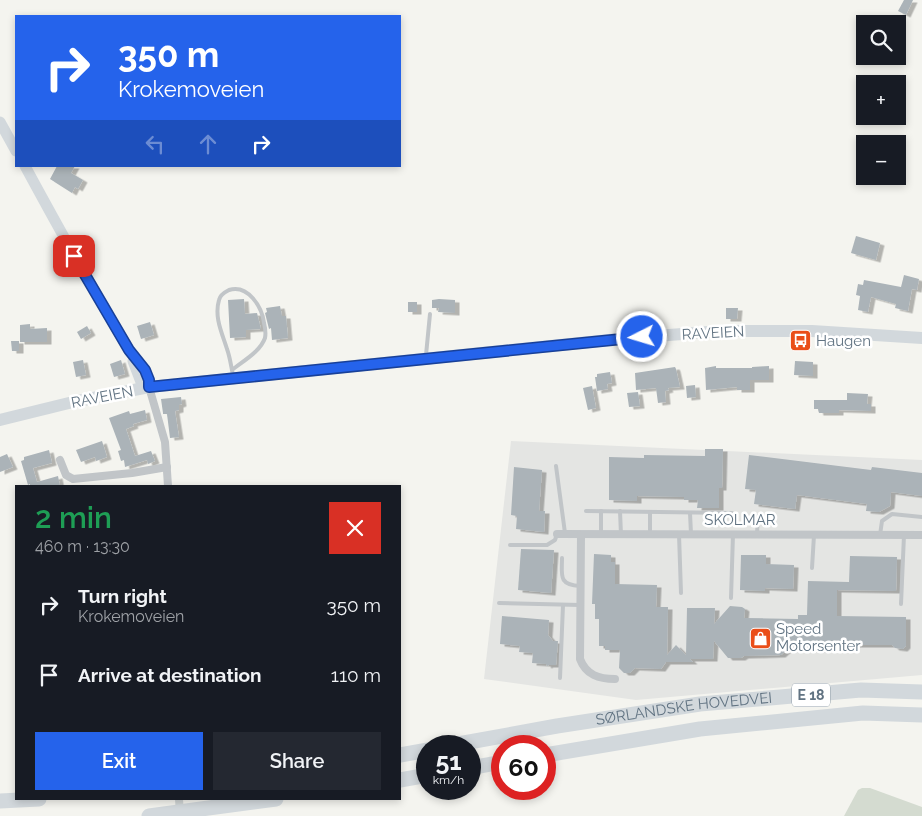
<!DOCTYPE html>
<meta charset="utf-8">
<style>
body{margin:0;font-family:Raleway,sans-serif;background:#242831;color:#f1f3f6;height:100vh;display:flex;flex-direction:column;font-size:19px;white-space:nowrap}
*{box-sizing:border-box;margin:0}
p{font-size:16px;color:#9ea1a6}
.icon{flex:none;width:28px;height:28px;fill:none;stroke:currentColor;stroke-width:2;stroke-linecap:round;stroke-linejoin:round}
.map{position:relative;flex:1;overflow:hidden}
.details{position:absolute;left:15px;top:485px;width:386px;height:315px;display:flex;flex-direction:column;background:#171b24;border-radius:0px;box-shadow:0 2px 8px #0003}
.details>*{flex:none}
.hud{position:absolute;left:15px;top:15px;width:386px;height:152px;border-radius:0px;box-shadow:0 2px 8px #0003;background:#2563eb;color:#fff;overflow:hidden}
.controls{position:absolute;left:856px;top:15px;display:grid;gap:10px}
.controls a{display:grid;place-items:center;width:50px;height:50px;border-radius:0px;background:#171b24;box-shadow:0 2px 8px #0003;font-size:25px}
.speed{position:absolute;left:416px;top:735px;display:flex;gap:10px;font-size:25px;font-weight:700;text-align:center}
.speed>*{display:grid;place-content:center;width:65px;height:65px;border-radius:50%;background:#171b24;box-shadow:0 2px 8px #0003;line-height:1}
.speed small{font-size:12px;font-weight:400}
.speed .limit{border:8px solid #d22;background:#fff;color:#111}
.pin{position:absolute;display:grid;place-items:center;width:42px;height:42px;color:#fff;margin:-21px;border-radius:10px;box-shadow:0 2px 8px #0006}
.me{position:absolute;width:55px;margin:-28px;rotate:265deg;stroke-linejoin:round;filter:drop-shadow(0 0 4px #0008)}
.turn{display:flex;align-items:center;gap:18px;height:105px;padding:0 20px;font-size:22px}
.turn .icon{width:65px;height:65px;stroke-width:2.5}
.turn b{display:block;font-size:35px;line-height:42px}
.lanes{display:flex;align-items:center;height:48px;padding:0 20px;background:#0003;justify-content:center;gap:25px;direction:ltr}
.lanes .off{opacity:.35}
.round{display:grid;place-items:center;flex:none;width:52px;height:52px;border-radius:0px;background:#242831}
.head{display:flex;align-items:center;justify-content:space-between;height:85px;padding:0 20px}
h1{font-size:30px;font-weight:600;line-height:38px;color:#1e9e55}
.action{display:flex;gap:10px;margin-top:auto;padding:10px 20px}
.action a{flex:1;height:58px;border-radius:0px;background:#2563eb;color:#fff;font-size:20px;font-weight:600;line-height:58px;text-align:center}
.action a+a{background:#242831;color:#f1f3f6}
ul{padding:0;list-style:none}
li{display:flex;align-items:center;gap:15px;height:70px;padding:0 20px}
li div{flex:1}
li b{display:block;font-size:19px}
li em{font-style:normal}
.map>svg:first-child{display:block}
</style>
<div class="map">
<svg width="922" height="816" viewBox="0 0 922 816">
<defs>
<filter id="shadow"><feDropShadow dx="4.5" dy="2.5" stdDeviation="0" flood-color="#0004"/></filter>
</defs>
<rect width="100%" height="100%" fill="#f4f4ef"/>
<!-- built -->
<path fill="#e4e5e3" d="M511,441L922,460V675L636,700L484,679Z"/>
<!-- green -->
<path fill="#d4dbd0" d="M862,788H870L922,807V816H844L858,790Z"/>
<!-- building -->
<g fill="#abb3b8" filter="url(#shadow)">
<path d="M904,0H913L906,15L898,11Z"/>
<path d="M57,166H75L71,173L83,180L78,189L75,187L72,193L50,179Z"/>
<path d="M856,236L880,243L876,260L851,253Z"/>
<path d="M904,275L919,279L917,290L912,289L908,311L895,308L896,304L871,297L868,312L858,310L860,296L856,295L858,284L863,285L864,280L901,287Z"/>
<path d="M244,299L245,314L257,313L261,329L246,330V337L230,338L228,300Z"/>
<path d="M439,299L455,300V313L438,312L439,308H432V300Z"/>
<rect x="408" y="302" width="9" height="10"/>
<path d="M280,306L282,316H286L288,338L272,340L271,328L269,329L265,313L267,312L266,308Z"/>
<path d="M726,308H738L737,319H726Z"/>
<path d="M150,322L154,335L141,339L137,326Z"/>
<path d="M30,324V329L47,328V342H20V325Z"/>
<path d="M87,326L91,333L81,339L77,332Z"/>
<path d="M11,341H19V351H12Z"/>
<path d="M83,360L86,375L76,377L73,362Z"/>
<path d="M121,360L125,374L114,377L110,364Z"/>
<path d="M795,361L813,362V376L794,375Z"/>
<path d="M716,366V368H752V367L769,366V380H750V390H737V387L706,390L705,368Z"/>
<path d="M675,367L676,369L680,387L668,388L669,390L665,391L666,402L658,403L656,388L636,390L635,373Z"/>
<path d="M610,372L612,383L607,384L608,389L597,391L595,377H597V374Z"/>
<path d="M695,385L696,397L687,398L686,386Z"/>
<path d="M592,386L596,408L588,410L583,388Z"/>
<path d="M638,392L640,406L629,407L627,393Z"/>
<path d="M847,393L868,394L867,404H871V411L839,410V413H819L818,409H814V400H847Z"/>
<path d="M181,397L182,404L179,405V410L175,411L179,437L170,438L167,414H163V413L161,399Z"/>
<path d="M145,410L147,420L133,424L134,426L126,429L135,456L151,451L155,461L148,464L147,460L125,467L124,460L121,461L118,451L121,450L109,418L129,411L130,414Z"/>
<path d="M102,441L107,457L96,461L95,457L81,462L76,450Z"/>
<path d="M705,449H723L722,488H719V508H697L698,500H684V497L637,496V501L609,500V457L644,458V455L705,456Z"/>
<path d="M49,450L52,463L33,468L37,482L58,476L60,486H30V484L28,485L21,461L24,460V457Z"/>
<path d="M7,454L13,467L0,472V457Z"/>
<path d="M749,455L871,470L872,467L922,473V496L891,492L890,506L879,512L866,511L867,504L797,495L795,509L754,504L756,490L745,489Z"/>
<path d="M514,467L542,470L539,511H545L544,532L516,529L517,516L511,515Z"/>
<path d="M521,549L554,550L551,593L518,590Z"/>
<path d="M594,554L611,555V562H615V584L657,585L656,607H668L667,655L676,645L686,655L687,608H715L714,624L730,606L742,607L745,609L744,618L798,619V615H807L808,581L849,582L850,556L897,557L896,591L837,590V616L906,617V646L903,649L895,648L892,645H836V650L788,649L781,655L744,656L741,658H728L714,641L713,659H690L693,662H666L661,669L635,668L630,673H624L619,668L620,650H605V646H599V619H595V604H592Z"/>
<path d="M741,555H766V564L794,565L793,589L765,588V591L740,590Z"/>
<path d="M502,616L549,620L548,635L553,641H558L556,665H549L547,666L546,664L532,663L533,653L519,652L520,646L500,644Z"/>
</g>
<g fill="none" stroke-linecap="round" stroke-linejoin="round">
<!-- street-tunnel -->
<path stroke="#cfd4d4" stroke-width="8" stroke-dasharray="8 4" stroke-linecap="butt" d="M179,799L180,814"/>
<!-- lane -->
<g stroke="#c1c5c8" stroke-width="4">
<path d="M426,355L430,314"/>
<path d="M232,370C243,361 260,352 265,338C266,333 265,327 264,323C262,307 248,284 229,290C225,292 220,295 219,300C214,317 222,333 227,349C230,357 231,366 233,375"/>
<path d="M556,466L565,533"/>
<path d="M586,511L732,513"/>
<path d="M601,511V535"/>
<path d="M620,511L621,535"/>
<path d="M690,513L691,534"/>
<path d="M650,534V512"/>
<path d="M679,534L681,593"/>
<path d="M757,534L758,516"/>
<path d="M880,535L882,521L892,514L922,517"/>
<path d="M510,545H547L555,540L557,534"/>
<path d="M562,558C562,575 558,585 580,586"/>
<path d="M812,568L814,535"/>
<path d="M731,598L733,534"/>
<path d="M499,603L580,605"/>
<path d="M901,604L904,535"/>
<path d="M560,678L563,605"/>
</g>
<!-- street -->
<g stroke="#c1c5c8" stroke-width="8">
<path d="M149,387L165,442L168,486"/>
<path d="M60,460L66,475L73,479L132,473L167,467"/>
<path d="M557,534L922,535"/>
<path d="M581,535L580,659C586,675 599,679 615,679"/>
</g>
<!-- secondary -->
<g stroke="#d2d8dc" stroke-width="11">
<path d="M0,122L16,151"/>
<path d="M25,166C58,227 92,288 128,348C136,361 149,370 149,387"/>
<path d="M133,361L141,382L149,387"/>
</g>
<!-- primary -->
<path stroke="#d2d8dc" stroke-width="12" d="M0,420L73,402L149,387L629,338L722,331H812L922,338"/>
<!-- highway -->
<g stroke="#d2d8dc" stroke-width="15">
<path id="s1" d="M447,746L557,726L700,704L861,690L922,692"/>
<path d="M400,755L428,750"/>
<path d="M545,755L700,729L863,713L922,715"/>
<path d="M470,768L502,762"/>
<path d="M400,780L428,775"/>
<path d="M0,801L39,799"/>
<path d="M149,816L276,799"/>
</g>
</g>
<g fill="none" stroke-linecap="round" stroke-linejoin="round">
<defs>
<path id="route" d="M74,256L129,350L145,370L149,380V387L642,337"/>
</defs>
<!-- route casing -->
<use href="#route" stroke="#184099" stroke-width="12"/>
<!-- route -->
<use href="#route" stroke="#2563eb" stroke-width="9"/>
</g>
<!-- icons -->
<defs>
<symbol id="bus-square" viewBox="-11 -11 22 22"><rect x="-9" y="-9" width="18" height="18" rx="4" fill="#ea4e19" stroke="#fff"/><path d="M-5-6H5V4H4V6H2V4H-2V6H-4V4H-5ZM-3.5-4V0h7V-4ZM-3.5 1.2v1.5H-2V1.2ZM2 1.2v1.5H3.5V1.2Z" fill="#fff"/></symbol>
<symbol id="shop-square" viewBox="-11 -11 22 22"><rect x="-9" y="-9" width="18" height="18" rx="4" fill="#ea4e19" stroke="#fff"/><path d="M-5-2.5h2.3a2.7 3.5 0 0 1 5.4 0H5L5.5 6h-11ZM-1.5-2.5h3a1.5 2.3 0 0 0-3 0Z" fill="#fff"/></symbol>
</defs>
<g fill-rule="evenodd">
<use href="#bus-square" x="788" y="328" width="25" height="25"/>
<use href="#shop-square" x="748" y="626" width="25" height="25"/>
</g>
<g text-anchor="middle" stroke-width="5" stroke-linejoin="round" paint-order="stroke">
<!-- shield labels -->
<rect fill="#fff" stroke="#909da8" stroke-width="1" x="792" y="683.5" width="38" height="23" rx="4"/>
<g font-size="14" font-weight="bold" fill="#617382">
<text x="811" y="700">E 18</text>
</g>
<!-- street labels -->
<g font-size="15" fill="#617382" stroke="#fff">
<text transform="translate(713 333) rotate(-3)" y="5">RAVEIEN</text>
<text transform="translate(102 397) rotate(-11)" y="5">RAVEIEN</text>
<text x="740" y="525">SKOLMAR</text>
<text dy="5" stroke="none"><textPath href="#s1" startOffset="240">SØRLANDSKE HOVEDVEI</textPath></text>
</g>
<!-- poi labels -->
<g font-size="15" fill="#617382" stroke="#fff" text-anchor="start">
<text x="816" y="346">Haugen</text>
<text x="776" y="634">Speed<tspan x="776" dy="17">Motorsenter</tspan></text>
</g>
</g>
</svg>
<div class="controls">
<a><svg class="icon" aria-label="search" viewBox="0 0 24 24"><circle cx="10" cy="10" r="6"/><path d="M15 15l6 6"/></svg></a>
<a>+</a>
<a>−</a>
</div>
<div class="speed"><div>51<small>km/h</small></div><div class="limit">60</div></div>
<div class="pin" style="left:74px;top:256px;background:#d93025"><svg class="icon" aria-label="arrive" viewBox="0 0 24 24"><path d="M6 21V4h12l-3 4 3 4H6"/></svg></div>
<svg class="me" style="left:642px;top:337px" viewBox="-20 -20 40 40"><circle r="17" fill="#2563eb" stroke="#fff" stroke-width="3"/><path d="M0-11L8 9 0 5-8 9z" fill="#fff"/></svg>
<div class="hud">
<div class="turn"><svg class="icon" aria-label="right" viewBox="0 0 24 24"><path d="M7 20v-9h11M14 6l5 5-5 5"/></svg><div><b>350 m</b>Krokemoveien</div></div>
<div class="lanes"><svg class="icon off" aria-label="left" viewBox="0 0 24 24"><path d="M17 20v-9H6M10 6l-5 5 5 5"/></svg><svg class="icon off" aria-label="ahead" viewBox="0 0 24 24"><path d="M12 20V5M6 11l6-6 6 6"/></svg><svg class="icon" aria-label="right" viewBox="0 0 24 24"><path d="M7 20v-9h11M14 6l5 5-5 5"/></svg></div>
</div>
<section class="details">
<div class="head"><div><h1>2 min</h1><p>460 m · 13:30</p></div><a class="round" style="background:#d93025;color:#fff"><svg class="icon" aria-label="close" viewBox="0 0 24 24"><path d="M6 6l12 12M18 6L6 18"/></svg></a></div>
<ul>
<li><svg class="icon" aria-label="right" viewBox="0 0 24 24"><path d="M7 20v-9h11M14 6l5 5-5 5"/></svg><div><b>Turn right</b><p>Krokemoveien</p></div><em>350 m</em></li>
<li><svg class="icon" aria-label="arrive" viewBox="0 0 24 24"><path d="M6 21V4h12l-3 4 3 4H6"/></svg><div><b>Arrive at destination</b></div><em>110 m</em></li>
</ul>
<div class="action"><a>Exit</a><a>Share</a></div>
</section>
</div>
